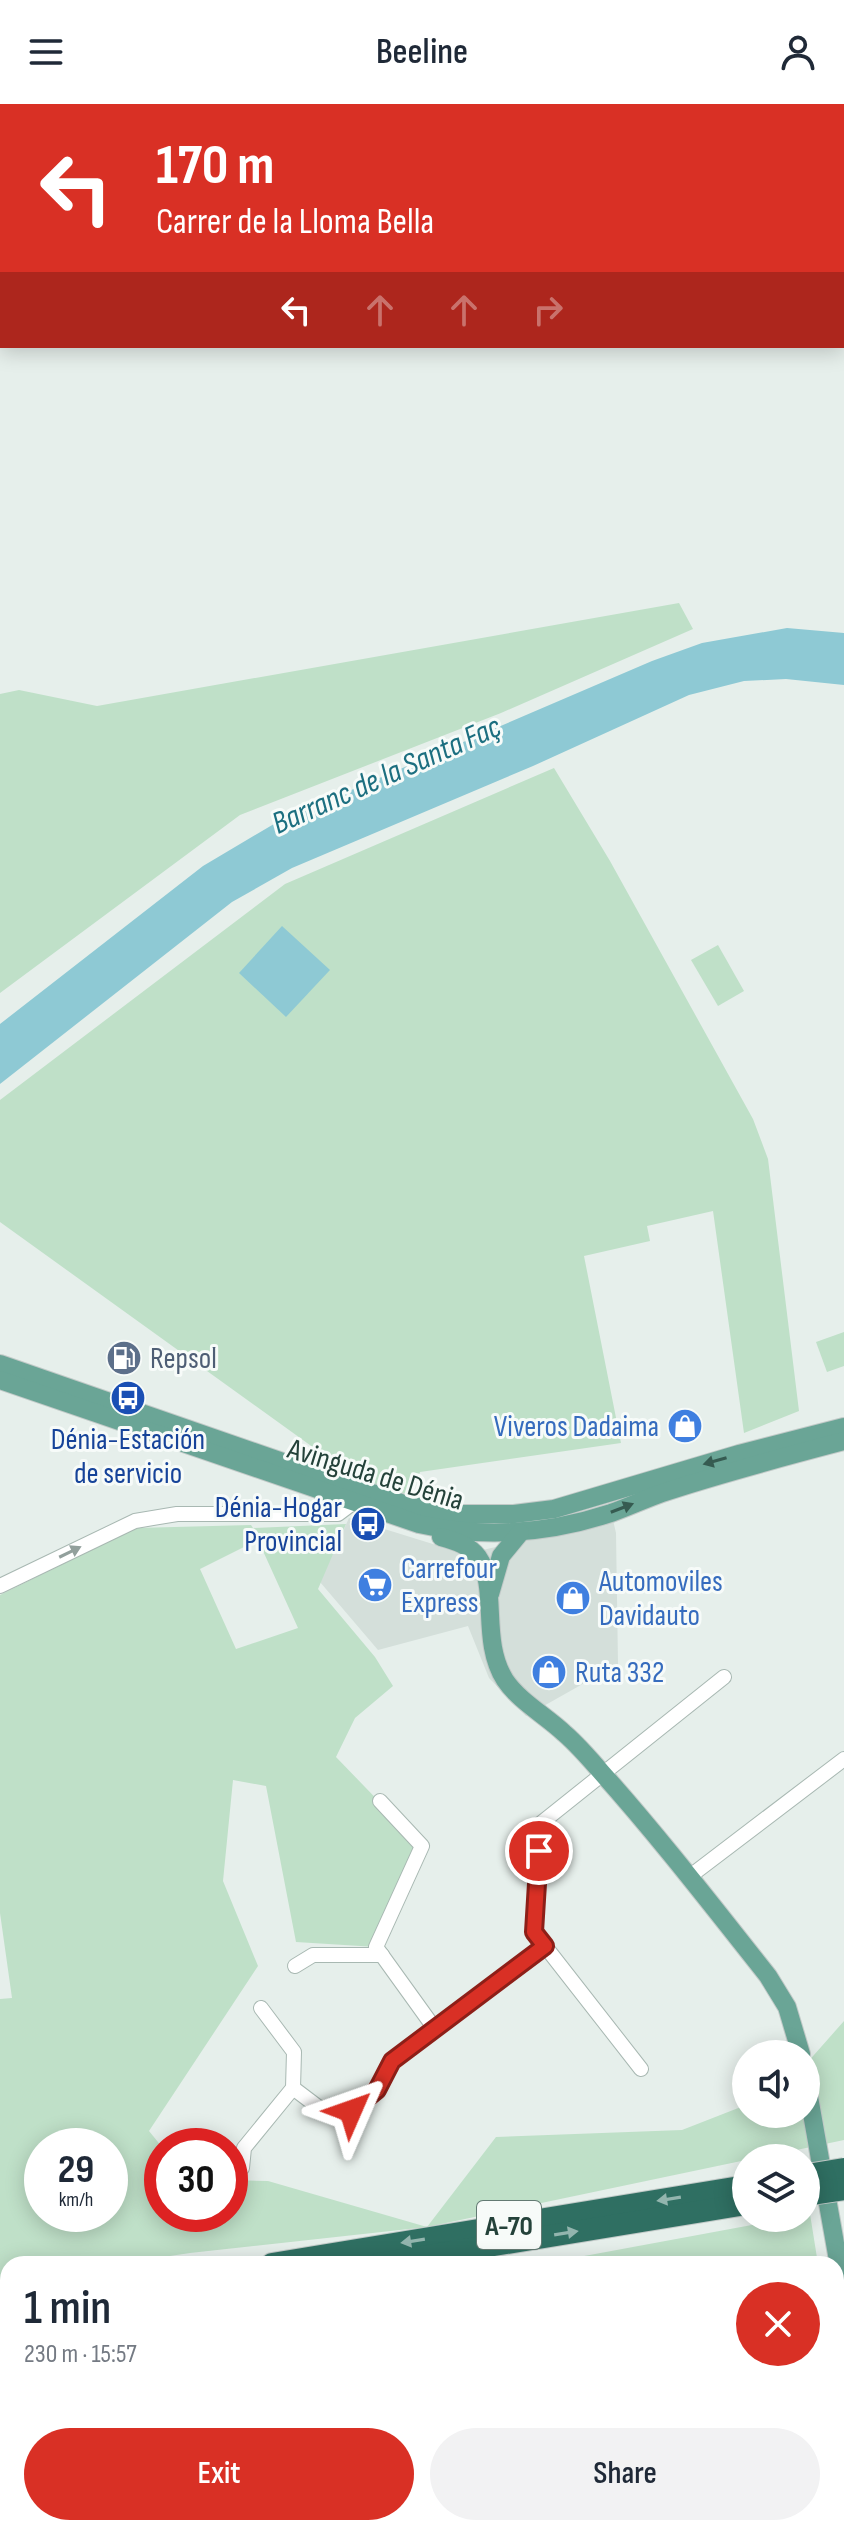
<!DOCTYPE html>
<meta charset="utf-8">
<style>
body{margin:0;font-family:"Sofia Sans Condensed",sans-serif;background:#f2f2f3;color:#1f2937;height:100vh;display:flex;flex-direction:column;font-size:30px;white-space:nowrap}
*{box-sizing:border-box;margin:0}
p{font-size:26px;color:#747a83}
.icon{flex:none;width:44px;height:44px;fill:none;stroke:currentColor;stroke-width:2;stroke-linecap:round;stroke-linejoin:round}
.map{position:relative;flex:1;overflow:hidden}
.side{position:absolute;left:0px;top:2152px;width:844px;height:280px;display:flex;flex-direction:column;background:#fff;border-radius:24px 24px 0 0;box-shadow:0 4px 20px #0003}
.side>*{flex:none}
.top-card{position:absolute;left:0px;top:0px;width:844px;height:244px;box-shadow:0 4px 20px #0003;background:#d93025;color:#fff;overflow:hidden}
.tools{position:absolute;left:732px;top:1936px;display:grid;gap:16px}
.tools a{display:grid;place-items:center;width:88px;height:88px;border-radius:50%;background:#fff;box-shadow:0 4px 20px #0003;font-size:40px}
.speed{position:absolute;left:24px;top:2024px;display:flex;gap:16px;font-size:40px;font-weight:700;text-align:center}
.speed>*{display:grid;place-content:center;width:104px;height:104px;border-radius:50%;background:#fff;box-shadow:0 4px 20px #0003;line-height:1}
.speed small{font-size:20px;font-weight:400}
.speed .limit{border:12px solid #d22;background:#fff;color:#111}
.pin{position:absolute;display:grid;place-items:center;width:68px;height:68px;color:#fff;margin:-34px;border:4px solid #fff;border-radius:50%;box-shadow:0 2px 8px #0007}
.me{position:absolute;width:88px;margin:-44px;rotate:47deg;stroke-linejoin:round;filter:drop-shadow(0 0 6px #0008)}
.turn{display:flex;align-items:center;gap:28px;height:168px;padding:0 24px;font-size:36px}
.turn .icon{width:104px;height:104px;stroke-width:2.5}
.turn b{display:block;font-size:56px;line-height:68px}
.lanes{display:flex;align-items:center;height:76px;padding:0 24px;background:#0003;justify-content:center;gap:40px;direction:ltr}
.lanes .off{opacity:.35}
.round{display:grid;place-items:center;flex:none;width:84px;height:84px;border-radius:42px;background:#f2f2f3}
.headline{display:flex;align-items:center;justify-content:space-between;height:136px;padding:0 24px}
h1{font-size:48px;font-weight:600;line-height:60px}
.button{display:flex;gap:16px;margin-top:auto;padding:16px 24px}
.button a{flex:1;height:92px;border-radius:48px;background:#d93025;color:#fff;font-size:32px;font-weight:600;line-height:92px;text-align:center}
.button a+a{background:#f2f2f3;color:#1f2937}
header{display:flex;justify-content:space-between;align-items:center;height:104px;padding:0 24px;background:#fff;font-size:36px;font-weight:600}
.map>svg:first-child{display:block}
</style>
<header><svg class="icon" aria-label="menu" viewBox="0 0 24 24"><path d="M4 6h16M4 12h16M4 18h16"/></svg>Beeline<svg class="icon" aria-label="person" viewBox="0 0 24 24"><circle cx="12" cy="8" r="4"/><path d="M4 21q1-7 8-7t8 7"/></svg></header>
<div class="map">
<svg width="844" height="2432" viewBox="0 0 844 2432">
<rect width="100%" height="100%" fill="#e6efeb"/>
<!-- built -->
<path fill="#d4dfda" d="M349,1414L465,1450L613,1416L616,1429L618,1560L526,1612L489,1574L468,1522L378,1546L320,1478Z"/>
<!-- green -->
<g fill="#bfe0c8" fill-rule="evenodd">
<path d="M679,499L693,525L501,609L240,711L0,889V590L19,586L97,602Z"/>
<path d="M554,664L610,757L753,1015L768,1055L799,1307L744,1329L713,1107L647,1122L650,1137L584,1152L621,1339L420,1368L412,1391L364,1380L0,1118V996L285,780Z"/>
<path d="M718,841L744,887L718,902L691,856Z"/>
<path d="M844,1228V1262L827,1268L816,1238Z"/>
<path d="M346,1420L318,1485L375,1553L393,1582L355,1614L336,1653L422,1742L376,1843L296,1838L266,1682L233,1676L223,1777L258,1862L149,2027L162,2043V2110H230V2076L268,2077L427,2123L496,2033L682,2026L746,2001V2010H806V1960L844,1917V2036L758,2054H746V2056L427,2123L190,2149L116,2160H8V2176L0,2178V1895L12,1894L0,1809V1491L136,1424L251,1421L253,1424ZM258,1436L298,1524L236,1545L200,1465ZM42,2042H110V2110H42Z"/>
<path d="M810,2110L818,2160H541L789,2114H806V2111Z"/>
<path d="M8,2259V2424H836V2270L844,2320V2432H0V2260Z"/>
</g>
<!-- water -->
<g fill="#8ec9d4">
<path d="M787,524L844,529V581L786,575L744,577L689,591L533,662L292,764L232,798L0,980V920L203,762L279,717L652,557L702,539Z"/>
<path d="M282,822L330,866L286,913L239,869Z"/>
</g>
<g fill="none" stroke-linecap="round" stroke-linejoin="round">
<defs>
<g id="minor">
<path d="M0,1482L135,1417L177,1410H338L354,1398"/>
<path d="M380,1697L422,1742L376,1843L435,1925"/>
<path d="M689,1773L844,1655"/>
<path d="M295,1862L313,1851H382"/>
<path d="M641,1965L534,1828L540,1720L724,1573"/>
<path d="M293,1984L326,2009L351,2007L377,1986L392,1957L545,1842"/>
<path d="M242,2064L244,2044L293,1984L294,1948L261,1904"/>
</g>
<g id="major">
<path d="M0,1260L404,1400L454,1410H514L554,1405L739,1350L844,1323"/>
<path d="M0,1276L419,1420C485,1435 547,1430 611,1409C628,1403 645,1395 662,1389C722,1369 783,1353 844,1337"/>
<path d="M441,1433C455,1437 469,1441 478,1453C499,1483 480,1537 505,1576C519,1597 546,1612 564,1629C578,1641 590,1655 602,1669C660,1734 714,1804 768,1872L787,1903L801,1950"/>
<path d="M490,1490L501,1452L520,1429"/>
<path d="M806,1976L844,2190"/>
</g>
<g id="highway">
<path d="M272,2160L746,2082"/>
<path d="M378,2160L746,2100"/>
<path d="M0,2206L8,2204"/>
<path d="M0,2223L8,2221"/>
</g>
</defs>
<!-- minor casing -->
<use href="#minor" stroke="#a8b8b2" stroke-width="16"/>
<!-- major casing -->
<use href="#major" stroke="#c2cac8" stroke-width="20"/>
<!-- highway casing -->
<use href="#highway" stroke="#c2cac8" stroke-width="24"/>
<!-- minor -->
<use href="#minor" stroke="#fff" stroke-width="14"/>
<!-- major -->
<use href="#major" stroke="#6aa596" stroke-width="18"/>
<!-- highway -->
<use href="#highway" stroke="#2f6f62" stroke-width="22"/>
<defs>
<g id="highway-bridge">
<path d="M807,2071L844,2065"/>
<path d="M811,2090L844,2085"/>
</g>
</defs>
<!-- highway-bridge casing -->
<use href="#highway-bridge" stroke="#c2cac8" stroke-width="24" stroke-linecap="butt"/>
<!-- highway-bridge -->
<use href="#highway-bridge" stroke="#2f6f62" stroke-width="22"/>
</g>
<!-- one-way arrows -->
<defs><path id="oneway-solid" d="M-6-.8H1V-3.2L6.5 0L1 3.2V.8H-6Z" transform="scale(2)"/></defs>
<g fill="#365b51">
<use href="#oneway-solid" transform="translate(715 1357) rotate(164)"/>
<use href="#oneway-solid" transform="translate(622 1404) rotate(-21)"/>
</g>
<use fill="#92a09c" href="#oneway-solid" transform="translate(70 1448) rotate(-26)"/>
<g fill="#93b5ae">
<use href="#oneway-solid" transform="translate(669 2095) rotate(171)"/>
<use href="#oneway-solid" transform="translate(566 2129) rotate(-9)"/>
<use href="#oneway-solid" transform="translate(413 2137) rotate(171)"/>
</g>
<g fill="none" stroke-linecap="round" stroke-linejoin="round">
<defs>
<path id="route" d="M351,2007L377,1986L392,1957L545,1842L534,1828L539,1747"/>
</defs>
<!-- route casing -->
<use href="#route" stroke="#8d1f18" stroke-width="20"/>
<!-- route -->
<use href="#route" stroke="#d93025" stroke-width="14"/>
</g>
<!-- icons -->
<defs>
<symbol id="fuel-disc" viewBox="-11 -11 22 22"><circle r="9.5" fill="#5c6f8a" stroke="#f7fbf9"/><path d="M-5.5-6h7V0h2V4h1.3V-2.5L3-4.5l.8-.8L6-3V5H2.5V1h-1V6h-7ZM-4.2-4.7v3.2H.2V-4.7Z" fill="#fff"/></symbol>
<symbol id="bus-disc" viewBox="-11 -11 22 22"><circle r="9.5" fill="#1a4fb4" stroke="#f7fbf9"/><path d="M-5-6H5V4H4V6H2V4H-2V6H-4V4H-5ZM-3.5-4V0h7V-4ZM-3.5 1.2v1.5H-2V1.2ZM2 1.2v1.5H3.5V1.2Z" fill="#fff"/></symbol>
<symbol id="shop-disc" viewBox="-11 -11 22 22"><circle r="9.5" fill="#3f7fe0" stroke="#f7fbf9"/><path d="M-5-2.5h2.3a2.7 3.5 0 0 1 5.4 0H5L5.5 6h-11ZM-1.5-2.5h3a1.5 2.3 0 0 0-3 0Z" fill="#fff"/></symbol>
<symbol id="supermarket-disc" viewBox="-11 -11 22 22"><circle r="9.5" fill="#3f7fe0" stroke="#f7fbf9"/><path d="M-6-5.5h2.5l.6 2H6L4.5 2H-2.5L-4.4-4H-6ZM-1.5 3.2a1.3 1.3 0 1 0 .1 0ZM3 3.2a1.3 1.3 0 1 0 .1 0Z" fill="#fff"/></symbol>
</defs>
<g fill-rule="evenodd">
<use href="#fuel-disc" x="104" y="1234" width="40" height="40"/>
<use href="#bus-disc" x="108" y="1274" width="40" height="40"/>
<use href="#shop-disc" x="665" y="1302" width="40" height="40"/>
<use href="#bus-disc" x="348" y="1400" width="40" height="40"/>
<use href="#supermarket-disc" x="355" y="1461" width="40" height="40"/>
<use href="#shop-disc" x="553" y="1474" width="40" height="40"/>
<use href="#shop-disc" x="529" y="1548" width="40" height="40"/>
</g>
<g text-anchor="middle" stroke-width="6" stroke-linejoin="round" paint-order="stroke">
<!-- shield labels -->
<rect fill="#f7fbf9" stroke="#637a73" stroke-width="2" x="477" y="2097" width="64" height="48" rx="6"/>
<g font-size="28" font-weight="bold" fill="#24423a">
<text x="509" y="2131">A-70</text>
</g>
<!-- service labels -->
<g font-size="30" fill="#4e5e75" stroke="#f7fbf9" text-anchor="start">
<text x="150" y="1264">Repsol</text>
</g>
<!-- shop labels -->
<g font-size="30" fill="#366cbe" stroke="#f7fbf9" text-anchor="start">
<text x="659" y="1332" text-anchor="end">Viveros Dadaima</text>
<text x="401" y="1474">Carrefour<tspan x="401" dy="34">Express</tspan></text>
<text x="599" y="1487">Automoviles<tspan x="599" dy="34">Davidauto</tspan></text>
<text x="575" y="1578">Ruta 332</text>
</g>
<!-- transit labels -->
<g font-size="30" fill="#164399" stroke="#f7fbf9">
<text x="128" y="1345">Dénia-Estación<tspan x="128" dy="34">de servicio</tspan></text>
<text x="342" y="1413" text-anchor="end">Dénia-Hogar<tspan x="342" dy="34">Provincial</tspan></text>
</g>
<!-- street labels -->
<g font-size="30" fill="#24423a" stroke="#f7fbf9">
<text transform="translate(376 1370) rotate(17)" y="10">Avinguda de Dénia</text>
</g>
<!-- water labels -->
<g font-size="32" font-style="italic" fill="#1c6f80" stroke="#f7fbf9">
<text transform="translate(386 670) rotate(-24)" y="11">Barranc de la Santa Faç</text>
</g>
</g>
</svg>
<div class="tools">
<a><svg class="icon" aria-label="sound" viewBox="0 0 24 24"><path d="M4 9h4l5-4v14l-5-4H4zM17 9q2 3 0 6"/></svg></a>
<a><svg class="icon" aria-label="layers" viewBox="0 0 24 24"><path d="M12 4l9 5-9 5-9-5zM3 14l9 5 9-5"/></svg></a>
</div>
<div class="speed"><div>29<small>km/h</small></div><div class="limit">30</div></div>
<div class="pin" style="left:539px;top:1747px;background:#d93025"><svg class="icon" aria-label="arrive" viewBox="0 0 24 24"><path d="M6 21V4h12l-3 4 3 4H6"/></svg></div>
<svg class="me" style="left:351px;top:2007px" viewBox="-20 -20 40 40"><path d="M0-17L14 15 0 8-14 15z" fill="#d93025" stroke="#fff" stroke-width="4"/></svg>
<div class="top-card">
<div class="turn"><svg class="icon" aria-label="left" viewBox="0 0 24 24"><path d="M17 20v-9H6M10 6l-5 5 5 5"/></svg><div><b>170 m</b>Carrer de la Lloma Bella</div></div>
<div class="lanes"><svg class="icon" aria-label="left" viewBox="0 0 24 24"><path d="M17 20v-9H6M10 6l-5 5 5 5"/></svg><svg class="icon off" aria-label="ahead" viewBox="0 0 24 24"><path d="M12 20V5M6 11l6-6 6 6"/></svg><svg class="icon off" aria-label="ahead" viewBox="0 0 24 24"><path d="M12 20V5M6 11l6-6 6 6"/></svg><svg class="icon off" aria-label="right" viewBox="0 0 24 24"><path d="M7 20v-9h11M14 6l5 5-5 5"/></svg></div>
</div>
<section class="side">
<div class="headline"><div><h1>1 min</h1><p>230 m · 15:57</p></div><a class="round" style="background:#d93025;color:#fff"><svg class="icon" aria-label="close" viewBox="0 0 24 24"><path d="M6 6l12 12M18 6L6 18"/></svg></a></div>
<div class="button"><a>Exit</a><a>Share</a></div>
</section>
</div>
